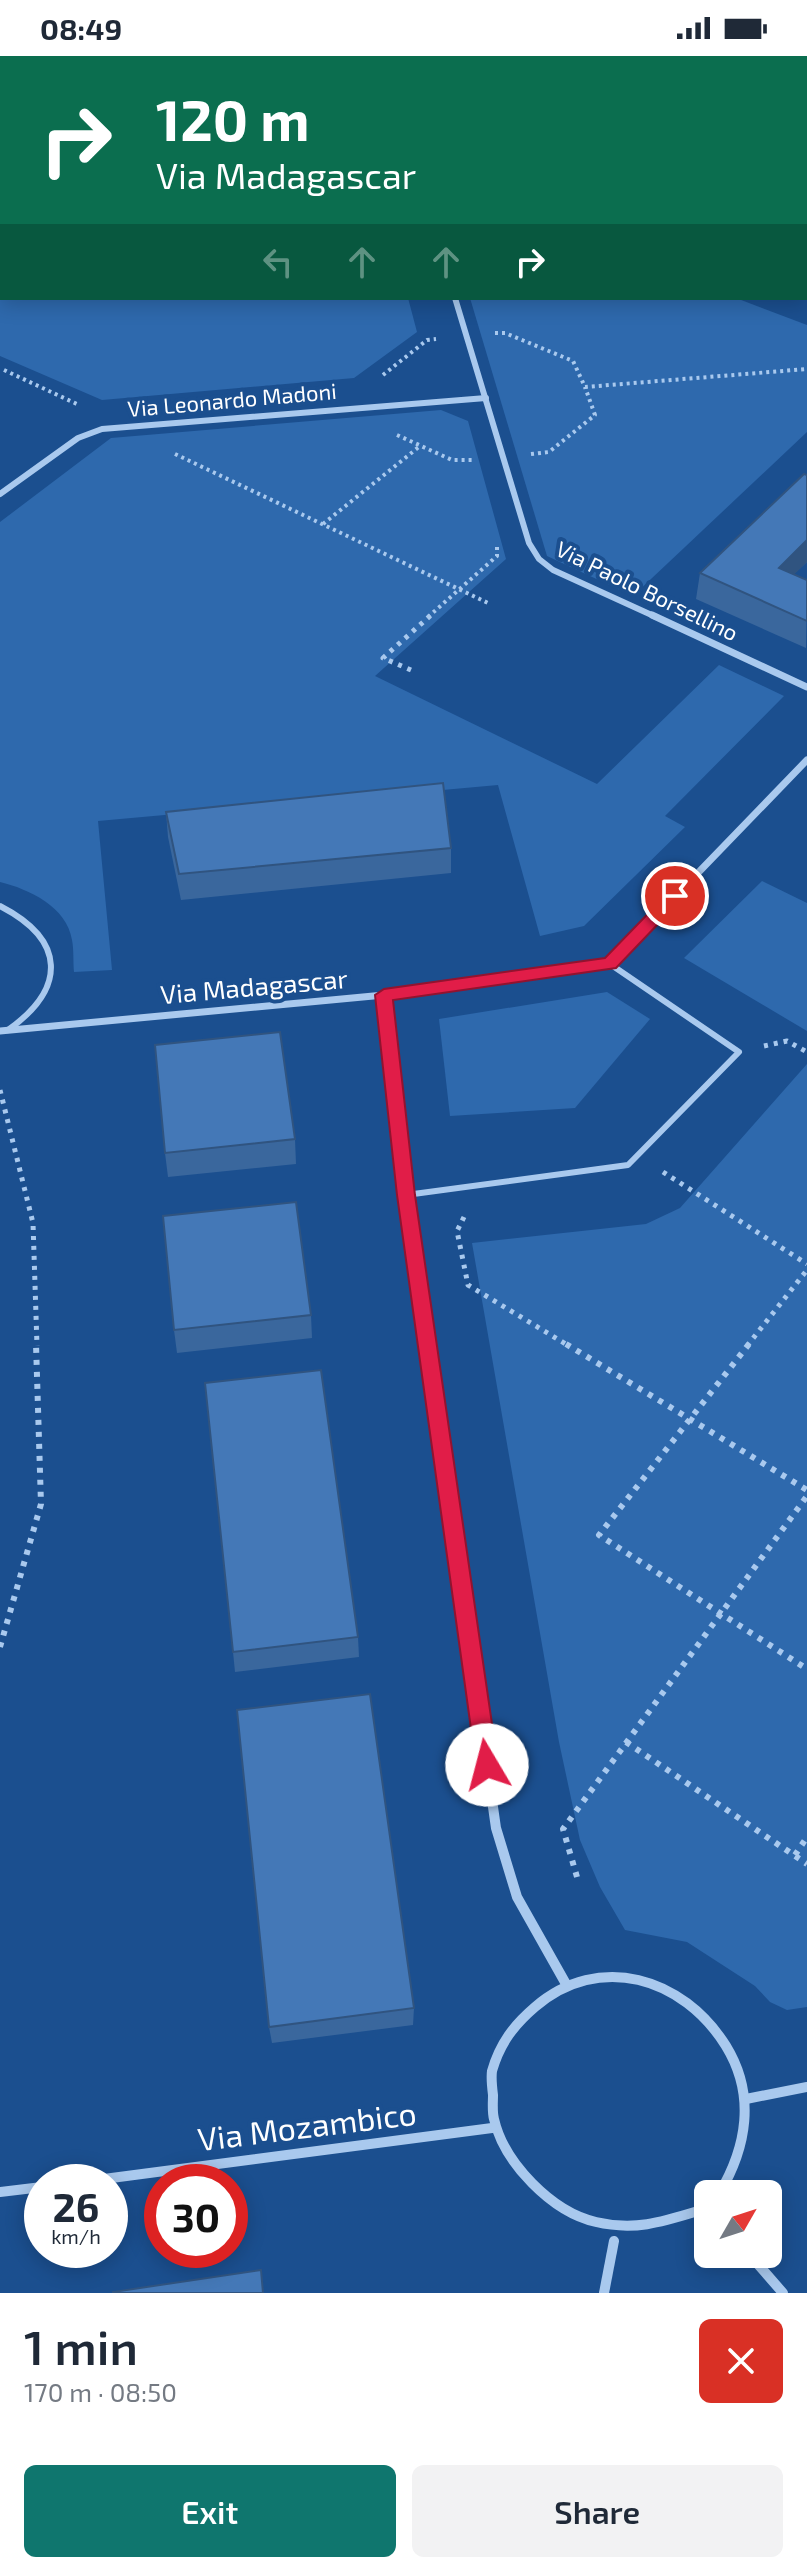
<!DOCTYPE html>
<meta charset="utf-8">
<style>
body{margin:0;font-family:"Exo 2",sans-serif;background:#f2f2f3;color:#1f2937;height:100vh;display:flex;flex-direction:column;font-size:30px;white-space:nowrap}
*{box-sizing:border-box;margin:0}
p{font-size:26px;color:#747a83}
.icon{flex:none;width:44px;height:44px;fill:none;stroke:currentColor;stroke-width:2;stroke-linecap:round;stroke-linejoin:round}
.map{position:relative;height:2237px;overflow:hidden}
.panel{display:flex;flex-direction:column;background:#fff;flex:1}
.panel>*{flex:none}
.banner{position:absolute;left:0px;top:0px;width:808px;height:244px;box-shadow:0 4px 20px #0003;background:#0b6e4f;color:#fff;overflow:hidden}
.needle{width:52px;rotate:51deg}
.controls{position:absolute;left:694px;top:2124px;display:grid;gap:16px}
.controls a{display:grid;place-items:center;width:88px;height:88px;border-radius:12px;background:#fff;box-shadow:0 4px 20px #0003;font-size:40px}
.speed{position:absolute;left:24px;top:2108px;display:flex;gap:16px;font-size:40px;font-weight:700;text-align:center}
.speed>*{display:grid;place-content:center;width:104px;height:104px;border-radius:50%;background:#fff;box-shadow:0 4px 20px #0003;line-height:1}
.speed small{font-size:20px;font-weight:400}
.speed .limit{border:12px solid #d22;background:#fff;color:#111}
.pin{position:absolute;display:grid;place-items:center;width:68px;height:68px;color:#fff;margin:-34px;border:4px solid #fff;border-radius:50%;box-shadow:0 2px 8px #0007}
.me{position:absolute;width:88px;margin:-44px;rotate:352deg;stroke-linejoin:round;filter:drop-shadow(0 0 6px #0008)}
.turn{display:flex;align-items:center;gap:28px;height:168px;padding:0 24px;font-size:36px}
.turn .icon{width:104px;height:104px;stroke-width:2.5}
.turn b{display:block;font-size:56px;line-height:68px}
.lanes{display:flex;align-items:center;height:76px;padding:0 24px;background:#0003;justify-content:center;gap:40px;direction:ltr}
.lanes .off{opacity:.35}
.round{display:grid;place-items:center;flex:none;width:84px;height:84px;border-radius:12px;background:#f2f2f3}
.summary{display:flex;align-items:center;justify-content:space-between;height:136px;padding:0 24px}
h1{font-size:48px;font-weight:600;line-height:60px}
.button{display:flex;gap:16px;margin-top:auto;padding:16px 24px}
.button a{flex:1;height:92px;border-radius:12px;background:#0f766e;color:#fff;font-size:32px;font-weight:600;line-height:92px;text-align:center}
.button a+a{background:#f2f2f3;color:#1f2937}
.status{display:flex;justify-content:space-between;align-items:center;height:56px;padding:0 40px;background:#fff;direction:ltr}
.status svg{height:22px;fill:currentColor}
.map>svg:first-child{display:block}
</style>
<div class="status"><b>08:49</b><svg viewBox="0 0 49 12"><path d="M0 12V9h3v3zM5 12V6h3v6zM10 12V3h3v9zM15 12V0h3v12zM26 1h20v11H26zM47 4h2v5h-2z"/></svg></div>
<div class="map">
<svg width="807" height="2237" viewBox="0 0 807 2237">
<rect width="100%" height="100%" fill="#1b4f8f"/>
<!-- green -->
<g fill="#2e69ad">
<path d="M0,0H647L2,2V242H408L417,276L354,322L102,344L0,300Z"/>
<path d="M470,242H736L807,269V376L633,540L547,500Z"/>
<path d="M441,354L468,365L506,503L375,620L597,728L719,609L784,640L665,760L685,771L584,870L540,880L498,729L98,765L112,914L74,916C73,906 74,894 72,884C67,851 29,833 0,826V466L111,382Z"/>
<path d="M762,825L807,847V975L684,902Z"/>
<path d="M607,936L650,963L575,1052L450,1060L439,963Z"/>
<path d="M807,1008V1951L787,1954L770,1946L755,1930L687,1886L625,1874L600,1831L580,1784L559,1686L472,1187L646,1168L680,1152Z"/>
</g>
<g fill="none" stroke-linecap="round" stroke-linejoin="round">
<!-- path-far2 -->
<g stroke="#a9c9ee" stroke-width="4" stroke-dasharray="3 4" stroke-linecap="butt">
<path d="M495,277H505L573,305L585,331L807,313"/>
<path d="M4,314L79,349"/>
<path d="M383,319L427,284L436,283"/>
<path d="M397,379L452,404H474"/>
<path d="M175,398L488,547"/>
<path d="M531,398L549,396L595,359L585,331"/>
<path d="M323,468L420,390"/>
<path d="M428,561L497,500V490"/>
</g>
<!-- path-far1 -->
<g stroke="#a9c9ee" stroke-width="5" stroke-dasharray="4 6" stroke-linecap="butt">
<path d="M411,614L383,602L431,559"/>
<path d="M764,990L787,985L807,996"/>
<path d="M0,1034L33,1167L37,1290"/>
<path d="M663,1116L807,1208"/>
<path d="M464,1161L457,1175L468,1229L569,1290"/>
<path d="M747,1290L807,1214"/>
</g>
<!-- path -->
<g stroke="#a9c9ee" stroke-width="6" stroke-dasharray="5 7" stroke-linecap="butt">
<path d="M566,1288L807,1434"/>
<path d="M749,1288L599,1479L807,1613"/>
<path d="M0,1591L41,1448L36,1288"/>
<path d="M626,1686L807,1808"/>
<path d="M795,1799L807,1781"/>
<path d="M577,1821L563,1773L807,1440"/>
</g>
<!-- lane -->
<g stroke="#a9c9ee" stroke-width="6">
<path d="M0,850C66,884 67,932 8,974"/>
<path d="M406,1139L628,1109L739,996L610,908"/>
</g>
<!-- street-far2 -->
<g stroke="#a9c9ee" stroke-width="6">
<path d="M455,242L529,487L539,503L553,514L656,561"/>
<path d="M0,438L78,382L102,373L486,342"/>
</g>
<!-- street-far1 -->
<g stroke="#a9c9ee" stroke-width="7">
<path d="M652,559L807,631"/>
<path d="M384,939L406,1139L428,1290"/>
<path d="M0,975L384,939L610,908L807,704"/>
</g>
<!-- street -->
<g stroke="#a9c9ee" stroke-width="10">
<path d="M427,1288L496,1772L517,1841L566,1928"/>
<path d="M746,2043L807,2031"/>
<path d="M81,2126L492,2072"/>
<path d="M0,2136L42,2131"/>
<path d="M708,2152C668,2164 638,2176 596,2166C552,2156 504,2107 494,2063C492,2056 493,2046 493,2039C492,2031 491,2022 492,2015C500,1987 514,1969 535,1951C599,1896 683,1921 726,1990C756,2039 747,2091 719,2138"/>
<path d="M749,2198L783,2237"/>
<path d="M604,2237L614,2185"/>
</g>
</g>
<!-- wall -->
<g fill="#3a679d">
<path d="M705,0H807V20H806V2H703Z"/>
<path d="M807,419V506L794,518L807,524L806,592L696,543L700,517Z"/>
<path d="M166,756L451,792V817L181,844L168,781Z"/>
<path d="M295,1083L296,1108L168,1121L165,1097Z"/>
<path d="M311,1259L312,1282L177,1297L174,1274Z"/>
<path d="M358,1581L359,1601L235,1616L233,1596Z"/>
<path d="M414,1952L413,1969L272,1987L269,1971Z"/>
</g>
<!-- shaded-wall -->
<path fill="#305480" d="M807,484V506L775,537L779,512Z"/>
<!-- building -->
<g fill="#4478b7" stroke="#305480" stroke-width="2">
<path d="M705,0H755L758,2H703Z"/>
<path d="M761,0H807V2H764Z"/>
<path d="M806,67H807L806,104Z"/>
<path d="M806,174H807V213L806,212Z"/>
<path d="M804,418L807,419V484L779,512L807,524V565L700,517Z"/>
<path d="M443,727L451,792L179,818L166,756Z"/>
<path d="M280,976L295,1083L165,1097L155,989Z"/>
<path d="M296,1146L311,1259L174,1274L163,1160Z"/>
<path d="M321,1314L358,1581L233,1596L205,1327Z"/>
<path d="M370,1638L414,1952L269,1971L237,1654Z"/>
<path d="M261,2214L263,2237H113V2236Z"/>
</g>
<!-- route -->
<path fill="#e11d48" stroke="#92132f" stroke-width="2" d="M675,834L684,840L681,844L616,912L393,944L415,1139L498,1709L495,1716L487,1719L479,1716L476,1709L397,1139L375,939L384,933L605,902L670,835Z"/>
<g text-anchor="middle" stroke-width="8" stroke-linejoin="round" paint-order="stroke">
<!-- far-street labels -->
<g font-size="22" fill="#fff" stroke="#1b4f8f">
<text transform="translate(232 344) rotate(-5)" y="8">Via Leonardo Madoni</text>
<text transform="translate(647 535) rotate(26)" y="8">Via Paolo Borsellino</text>
</g>
<!-- street labels -->
<g font-size="26" fill="#fff" stroke="#1b4f8f">
<text transform="translate(254 931) rotate(-5)" y="9">Via Madagascar</text>
</g>
<!-- near-street labels -->
<g font-size="32" fill="#fff" stroke="#1b4f8f">
<text transform="translate(307 2071) rotate(-7)" y="11">Via Mozambico</text>
</g>
</g>
</svg>
<div class="controls">
<a><svg class="needle" viewBox="-14 -14 28 28"><path d="M0-13l5 13h-10z" fill="#e53935"/><path d="M0 13l5-13h-10z" fill="#747a83"/></svg></a>
</div>
<div class="speed"><div>26<small>km/h</small></div><div class="limit">30</div></div>
<div class="pin" style="left:675px;top:840px;background:#d93025"><svg class="icon" aria-label="arrive" viewBox="0 0 24 24"><path d="M6 21V4h12l-3 4 3 4H6"/></svg></div>
<svg class="me" style="left:487px;top:1709px" viewBox="-20 -20 40 40"><circle r="19" fill="#fff"/><path d="M0-13L10 11 0 6-10 11z" fill="#e11d48"/></svg>
<div class="banner">
<div class="turn"><svg class="icon" aria-label="right" viewBox="0 0 24 24"><path d="M7 20v-9h11M14 6l5 5-5 5"/></svg><div><b>120 m</b>Via Madagascar</div></div>
<div class="lanes"><svg class="icon off" aria-label="left" viewBox="0 0 24 24"><path d="M17 20v-9H6M10 6l-5 5 5 5"/></svg><svg class="icon off" aria-label="ahead" viewBox="0 0 24 24"><path d="M12 20V5M6 11l6-6 6 6"/></svg><svg class="icon off" aria-label="ahead" viewBox="0 0 24 24"><path d="M12 20V5M6 11l6-6 6 6"/></svg><svg class="icon" aria-label="right" viewBox="0 0 24 24"><path d="M7 20v-9h11M14 6l5 5-5 5"/></svg></div>
</div>
</div>
<section class="panel">
<div class="summary"><div><h1>1 min</h1><p>170 m · 08:50</p></div><a class="round" style="background:#d93025;color:#fff"><svg class="icon" aria-label="close" viewBox="0 0 24 24"><path d="M6 6l12 12M18 6L6 18"/></svg></a></div>
<div class="button"><a>Exit</a><a>Share</a></div>
</section>
